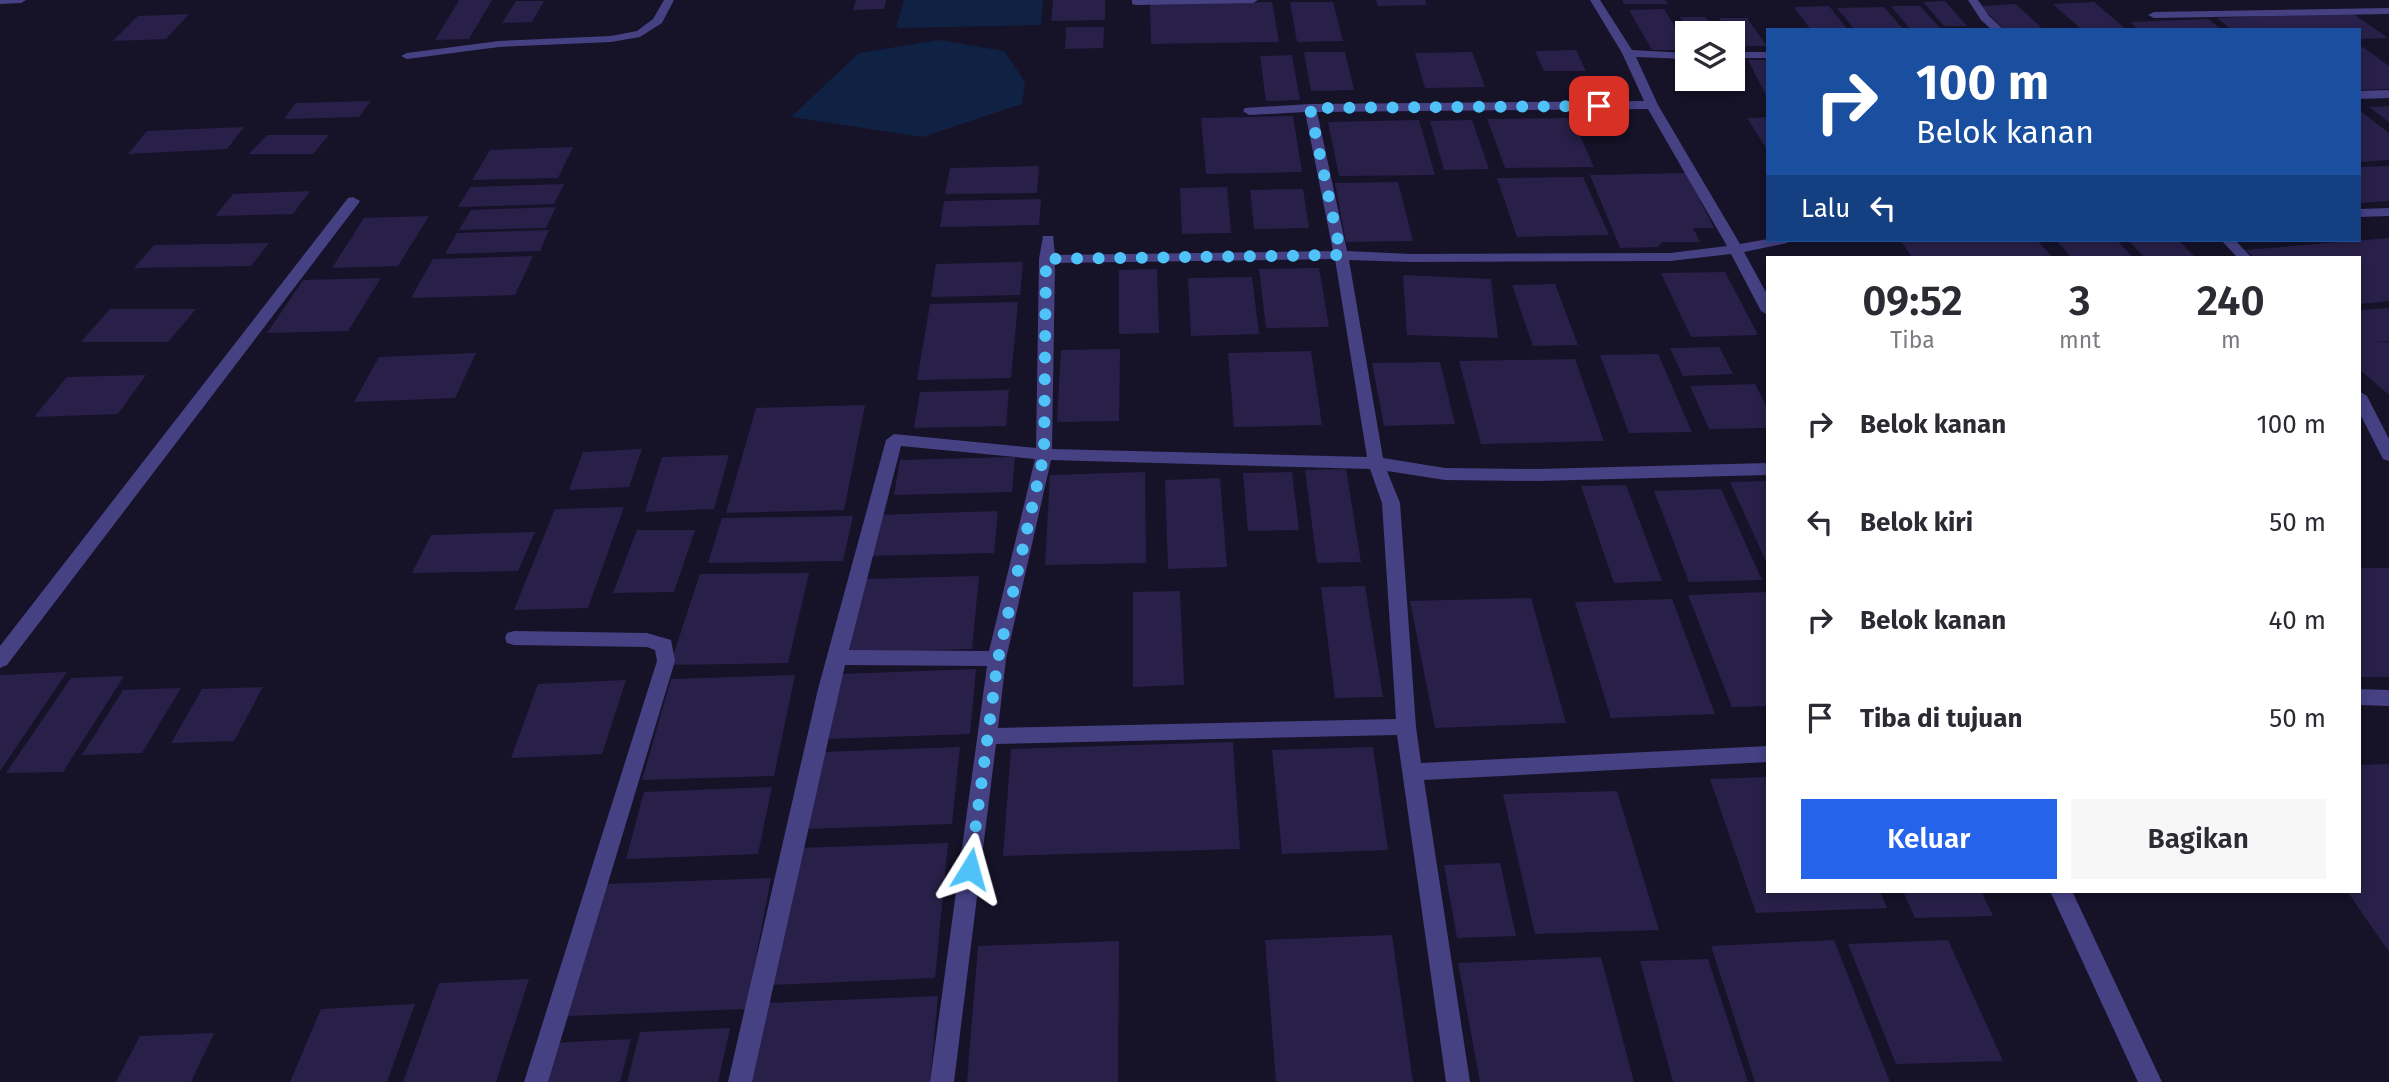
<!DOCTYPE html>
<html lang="id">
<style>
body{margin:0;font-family:"Fira Sans",sans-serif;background:#f7f7f7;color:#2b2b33;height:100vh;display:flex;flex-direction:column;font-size:26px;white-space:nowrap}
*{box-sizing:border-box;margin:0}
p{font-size:23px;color:#7c7c81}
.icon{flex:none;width:38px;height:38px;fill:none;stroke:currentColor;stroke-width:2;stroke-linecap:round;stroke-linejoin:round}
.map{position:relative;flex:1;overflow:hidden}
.drawer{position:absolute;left:1766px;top:256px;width:595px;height:637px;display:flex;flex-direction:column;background:#fff;border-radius:0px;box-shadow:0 4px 10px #0003}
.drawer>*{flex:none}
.banner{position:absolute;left:1766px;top:28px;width:595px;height:214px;border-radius:0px;box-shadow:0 4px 10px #0003;background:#1a4fa0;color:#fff;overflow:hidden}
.controls{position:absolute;left:1675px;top:21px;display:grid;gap:14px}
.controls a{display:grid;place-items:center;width:70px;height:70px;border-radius:0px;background:#fff;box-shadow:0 4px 10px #0003;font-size:35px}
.pin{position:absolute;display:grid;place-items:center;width:60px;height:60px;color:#fff;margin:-30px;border-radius:14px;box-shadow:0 4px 10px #0006}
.me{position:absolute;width:77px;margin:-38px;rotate:8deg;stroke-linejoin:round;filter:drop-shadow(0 0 5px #0008)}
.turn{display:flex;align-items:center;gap:24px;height:147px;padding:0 35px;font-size:32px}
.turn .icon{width:91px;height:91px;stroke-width:2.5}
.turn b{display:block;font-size:49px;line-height:60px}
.then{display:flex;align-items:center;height:66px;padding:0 35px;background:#0003;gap:14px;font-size:26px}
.eta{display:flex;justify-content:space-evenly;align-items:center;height:119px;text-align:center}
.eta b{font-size:42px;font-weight:600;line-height:49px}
.action{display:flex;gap:14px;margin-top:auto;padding:14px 35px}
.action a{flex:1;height:80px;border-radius:0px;background:#2563eb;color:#fff;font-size:28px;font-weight:600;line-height:80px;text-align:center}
.action a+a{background:#f7f7f7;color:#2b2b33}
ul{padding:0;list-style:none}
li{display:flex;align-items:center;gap:21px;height:98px;padding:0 35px}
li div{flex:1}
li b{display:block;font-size:26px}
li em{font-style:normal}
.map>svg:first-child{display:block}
</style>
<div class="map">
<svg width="2389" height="1082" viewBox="0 0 2389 1082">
<rect width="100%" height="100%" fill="#161228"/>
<!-- water -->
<g fill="#0f2244">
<path d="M904,0H1043L1041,25L896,28Z"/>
<path d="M939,40L1004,51L1025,82L1022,104L923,137L791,117L859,53Z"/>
</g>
<!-- building -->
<g fill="#282048">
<path d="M459,0H492L469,39L435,40Z"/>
<path d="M856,0H886L884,9L853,10Z"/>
<path d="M1053,0H1105V20L1051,21Z"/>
<path d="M1376,0H1425L1427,5L1378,6Z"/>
<path d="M1622,0H1665L1668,4H1624Z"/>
<path d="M516,1H544L532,22L502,23Z"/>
<path d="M1945,1L1967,26H1944L1923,2Z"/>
<path d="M1272,2L1279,42L1151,44L1150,4Z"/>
<path d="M1290,2H1333L1343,41L1297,42Z"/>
<path d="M2094,2L2127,30H2082L2053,4Z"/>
<path d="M2016,4L2044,30H2005L1980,6Z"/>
<path d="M1829,6L1848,30H1811L1794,7Z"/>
<path d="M1891,6H1920L1942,30H1911Z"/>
<path d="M1884,7L1904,30H1855L1837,8Z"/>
<path d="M1664,9L1687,47V50H1652L1629,10Z"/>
<path d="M2352,13L2388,38L2359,39V30H2232L2217,18Z"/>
<path d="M189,14L166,39L113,41L138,16Z"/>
<path d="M1680,17H1706L1717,33H1691Z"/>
<path d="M1719,18H1747L1767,46H1739L1732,33H1730Z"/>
<path d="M2208,19L2222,30H2139L2130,22Z"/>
<path d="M1066,27H1104L1103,48L1065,49Z"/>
<path d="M2363,47L2389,66V89L2359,90V48Z"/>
<path d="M1576,50L1586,71H1544L1535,51Z"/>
<path d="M1304,52H1345L1354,90L1311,91Z"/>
<path d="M1472,52L1485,87L1425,88L1415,53Z"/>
<path d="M1292,55L1300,100L1266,101L1260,56Z"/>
<path d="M1748,60H1768V99Z"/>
<path d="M371,101L359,117L284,119L296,103Z"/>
<path d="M2389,106V122L2369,107Z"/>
<path d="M2359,110L2389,133V160L2359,162Z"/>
<path d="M1293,116L1302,172L1206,174L1201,118Z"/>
<path d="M1768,117V151L1747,118Z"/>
<path d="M1572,118L1594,167L1505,168L1487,119Z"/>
<path d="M1419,120L1435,175L1339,176L1328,122Z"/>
<path d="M1472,120L1489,169L1444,170L1430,121Z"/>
<path d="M244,127L227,149L128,154L147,131Z"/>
<path d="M267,135H329L313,154H249Z"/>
<path d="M573,147L558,178L472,180L490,150Z"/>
<path d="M1039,166L1037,193L945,194L950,168Z"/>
<path d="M2389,166V201L2359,203V167Z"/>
<path d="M1686,173L1714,228H1693L1700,242H1662L1658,247L1620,248L1590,175Z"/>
<path d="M1583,177L1609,235L1517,237L1497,178Z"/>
<path d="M1398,182L1413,241L1346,242L1335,183Z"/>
<path d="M564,184L554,204L458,207L470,187Z"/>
<path d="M1227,187L1231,233L1182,234L1180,188Z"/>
<path d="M1303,189L1309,228L1254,229L1250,190Z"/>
<path d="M310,191L293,214L215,216L233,194Z"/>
<path d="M1041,199L1039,225L940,227L944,201Z"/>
<path d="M556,207L546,228L459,230L471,210Z"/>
<path d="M429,216L398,266L332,268L364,218Z"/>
<path d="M549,230L540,251L445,254L457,233Z"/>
<path d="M2389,238V301L2359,304V257H2254L2245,250Z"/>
<path d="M1900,240H2037L2052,257H1912Z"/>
<path d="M2056,240H2117L2132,257H2071Z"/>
<path d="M2128,240H2178L2195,257H2144Z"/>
<path d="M269,243L251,266L134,268L154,245Z"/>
<path d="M533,256L515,295L411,298L433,259Z"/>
<path d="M1023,262L1020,295L931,297L936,264Z"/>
<path d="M1319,268L1329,327L1266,328L1259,269Z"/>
<path d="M1157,269L1159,333L1119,334V270Z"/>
<path d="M1725,272L1758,335L1691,337L1661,273Z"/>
<path d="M1403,275L1491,279L1498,338L1407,335Z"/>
<path d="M1252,277L1259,334L1191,336L1188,278Z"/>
<path d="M381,278L348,331L267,333L303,280Z"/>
<path d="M1555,284L1578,345L1533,346L1512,285Z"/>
<path d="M1018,302L1011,378L917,380L930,304Z"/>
<path d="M2389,308V341L2374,342H2389V395L2359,369V310Z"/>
<path d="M110,309H196L168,342H81Z"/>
<path d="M1719,347L1733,374L1683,376L1670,348Z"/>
<path d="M1120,349L1119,421L1057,422L1061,350Z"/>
<path d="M1311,351L1322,425L1234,427L1228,353Z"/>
<path d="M476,353L455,398L354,402L379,357Z"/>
<path d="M1658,354L1692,432L1629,433L1600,355Z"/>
<path d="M1575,359L1604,441L1481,444L1459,361Z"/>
<path d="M1440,362L1455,424L1384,426L1372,363Z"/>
<path d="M146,375L118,414L34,417L67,377Z"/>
<path d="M1755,384L1768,409V428L1709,429L1690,386Z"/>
<path d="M1009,390L1006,426L914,428L920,392Z"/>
<path d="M865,405L844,510L726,513L756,408Z"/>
<path d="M642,449L629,487L569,490L583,452Z"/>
<path d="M729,455L714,509L645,512L662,457Z"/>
<path d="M1015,457L1012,492L894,495L900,460Z"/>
<path d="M1346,469L1361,562L1317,563L1305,470Z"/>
<path d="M1145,472L1146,563L1045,565L1050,475Z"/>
<path d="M1292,472L1299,530L1248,531L1243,473Z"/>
<path d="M1220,478L1227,567L1168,569L1165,480Z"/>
<path d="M1768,481V566L1730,482Z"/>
<path d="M1626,485L1662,581L1614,583L1581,486Z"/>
<path d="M1721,489L1762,580L1689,582L1654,491Z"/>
<path d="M624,507L588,608L514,610L555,509Z"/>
<path d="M998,511L994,553L867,556L874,515Z"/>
<path d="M853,516L843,561L708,563L722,518Z"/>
<path d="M637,530H695L674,592L613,593Z"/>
<path d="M535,532L518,571L412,573L431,535Z"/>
<rect x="2359" y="568" width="30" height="109"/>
<path d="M809,573L788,663L670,665L700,574Z"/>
<path d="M979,576L972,649L849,653L862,579Z"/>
<path d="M1365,586L1383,697L1335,698L1321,587Z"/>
<path d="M1180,591L1184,685L1133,687V592Z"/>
<path d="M1765,592L1768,598V706L1732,707L1688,595Z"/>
<path d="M1531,598L1566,723L1435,728L1410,601Z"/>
<path d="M1672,599L1715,714L1611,718L1575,602Z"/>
<path d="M976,669L970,734L829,739L841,674Z"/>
<path d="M67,672L0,771V675Z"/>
<path d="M795,675L774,776L642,780L671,679Z"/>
<path d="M124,676L63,772L6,773L71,678Z"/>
<path d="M626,680L602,754L511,758L538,684Z"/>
<path d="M263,687L234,741L171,743L202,689Z"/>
<path d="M181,688L142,753L82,755L123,690Z"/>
<path d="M1233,742L1240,849L1003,856L1011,749Z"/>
<path d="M960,747L952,824L808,829L822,752Z"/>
<path d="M1373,747L1388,850L1282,854L1272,750Z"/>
<path d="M2389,764V952L2347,891H2359V765Z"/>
<path d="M1768,777V891H1880L1887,908L1756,913L1710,779Z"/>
<path d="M772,787L758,854L626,859L644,792Z"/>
<path d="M1617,791L1659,930L1535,934L1503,794Z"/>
<path d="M948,843L935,978L771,985L797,848Z"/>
<path d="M1500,863L1516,936L1457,938L1444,865Z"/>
<path d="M771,878L746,1009L568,1016L607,884Z"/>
<path d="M1903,891H1981L1993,916L1915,918Z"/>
<path d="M1392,935L1413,1082H1276L1265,940Z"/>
<path d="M1834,940L1890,1082H1755L1711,946Z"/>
<path d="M1948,940L2003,1061L1896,1064L1848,944Z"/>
<path d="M1119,941L1118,1082H967L978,946Z"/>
<path d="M1601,957L1634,1082H1480L1458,963Z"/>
<path d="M1708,959L1748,1082H1673L1640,961Z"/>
<path d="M529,979L496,1082H403L439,983Z"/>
<path d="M938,996L930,1082H750L765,1003Z"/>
<path d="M415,1004L387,1082H290L321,1009Z"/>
<path d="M730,1028L718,1082H627L640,1032Z"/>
<path d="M214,1033L191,1082H116L140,1036Z"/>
<path d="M631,1039L620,1082H539L550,1043Z"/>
</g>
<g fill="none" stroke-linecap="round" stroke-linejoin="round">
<!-- minor -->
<g fill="#454183" fill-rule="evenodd">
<path d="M0,0H26L21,3L0,4Z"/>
<path d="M664,0H674L662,23L640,37L611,42L499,47L407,59L401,56L407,53L499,41L611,36L637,31L653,19Z"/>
<path d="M1132,0H1258L1253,3L1136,5L1132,4Z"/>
<path d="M1590,0H1600L1632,50L1687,53V59L1636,57L1658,105L1740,244L1768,239L1789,240L1787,243L1744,252L1768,296V315L1761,311L1731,254L1670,261L1411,262L1349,260L1383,458L1445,468L1537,469L1768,463V475L1537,481L1445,480L1387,471L1400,503L1416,727L1421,763L1768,746V762L1424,780L1470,1082H1446L1397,735L996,744L954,1082H930L987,666L845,665L752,1082H728L818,689L886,440L894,434L1036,448L1039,259L1043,236H1053L1055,255L1333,251L1305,112L1249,115L1243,111L1245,108L1310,104L1644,101L1622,53ZM1648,109L1727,246L1670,253L1411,254L1347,251L1317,112ZM1335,259L1367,457L1052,449L1055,263ZM901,446L1035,459L989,651L849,650ZM1051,460L1370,469L1382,503L1396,719L998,728L1006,659Z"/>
<path d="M1968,0H1978L1989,16L2004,30H1992L1981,20Z"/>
<path d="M2389,8V14L2154,18L2148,15L2154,12Z"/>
<rect x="1732" y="52" width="36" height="6"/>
<path d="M2389,90V98L2359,99V91Z"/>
<path d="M353,197L360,201L358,204L7,665L0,668V646L348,198Z"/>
<path d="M2389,208V216L2359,217V209Z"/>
<path d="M2221,240H2235L2251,257H2237Z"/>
<path d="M2359,391L2367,396L2389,439V461L2383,459L2359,412Z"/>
<path d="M514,631L647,633L671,640L675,661L548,1082H524L657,661L655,650L647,647L514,645L507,643L505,638L507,633Z"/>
<path d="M2359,689L2389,690V706L2359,705Z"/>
<path d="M2050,891H2072L2162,1082H2138Z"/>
</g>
</g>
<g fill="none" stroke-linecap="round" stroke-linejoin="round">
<!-- route -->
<path stroke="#4fc3f7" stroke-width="12" stroke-dasharray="0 21.6" d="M970,869L998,659L1044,454L1046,259L1341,255L1310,108L1599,106"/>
</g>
</svg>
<div class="controls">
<a><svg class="icon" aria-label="layers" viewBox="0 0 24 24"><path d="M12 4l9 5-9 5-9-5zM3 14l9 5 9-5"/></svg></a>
</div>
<div class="pin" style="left:1599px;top:106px;background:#d93025"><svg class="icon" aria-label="arrive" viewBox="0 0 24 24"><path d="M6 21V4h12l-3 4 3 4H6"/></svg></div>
<svg class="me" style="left:970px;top:869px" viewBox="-20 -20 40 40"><path d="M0-17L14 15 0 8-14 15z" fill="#4fc3f7" stroke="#fff" stroke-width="4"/></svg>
<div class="banner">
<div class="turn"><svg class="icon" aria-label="right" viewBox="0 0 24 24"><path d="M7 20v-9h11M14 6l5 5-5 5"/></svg><div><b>100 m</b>Belok kanan</div></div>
<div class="then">Lalu<svg class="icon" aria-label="left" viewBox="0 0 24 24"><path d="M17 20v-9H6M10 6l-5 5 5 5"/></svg></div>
</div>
<section class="drawer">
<div class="eta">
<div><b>09:52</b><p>Tiba</p></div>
<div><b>3</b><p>mnt</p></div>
<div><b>240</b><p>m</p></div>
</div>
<ul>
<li><svg class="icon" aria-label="right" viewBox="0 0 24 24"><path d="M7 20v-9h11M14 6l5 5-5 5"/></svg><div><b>Belok kanan</b></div><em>100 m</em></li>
<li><svg class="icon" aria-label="left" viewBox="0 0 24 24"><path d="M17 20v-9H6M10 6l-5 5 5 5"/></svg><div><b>Belok kiri</b></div><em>50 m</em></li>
<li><svg class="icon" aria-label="right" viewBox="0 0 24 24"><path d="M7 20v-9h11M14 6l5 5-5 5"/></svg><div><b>Belok kanan</b></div><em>40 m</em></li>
<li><svg class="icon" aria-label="arrive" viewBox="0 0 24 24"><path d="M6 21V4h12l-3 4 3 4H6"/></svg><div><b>Tiba di tujuan</b></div><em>50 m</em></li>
</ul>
<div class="action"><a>Keluar</a><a>Bagikan</a></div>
</section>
</div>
